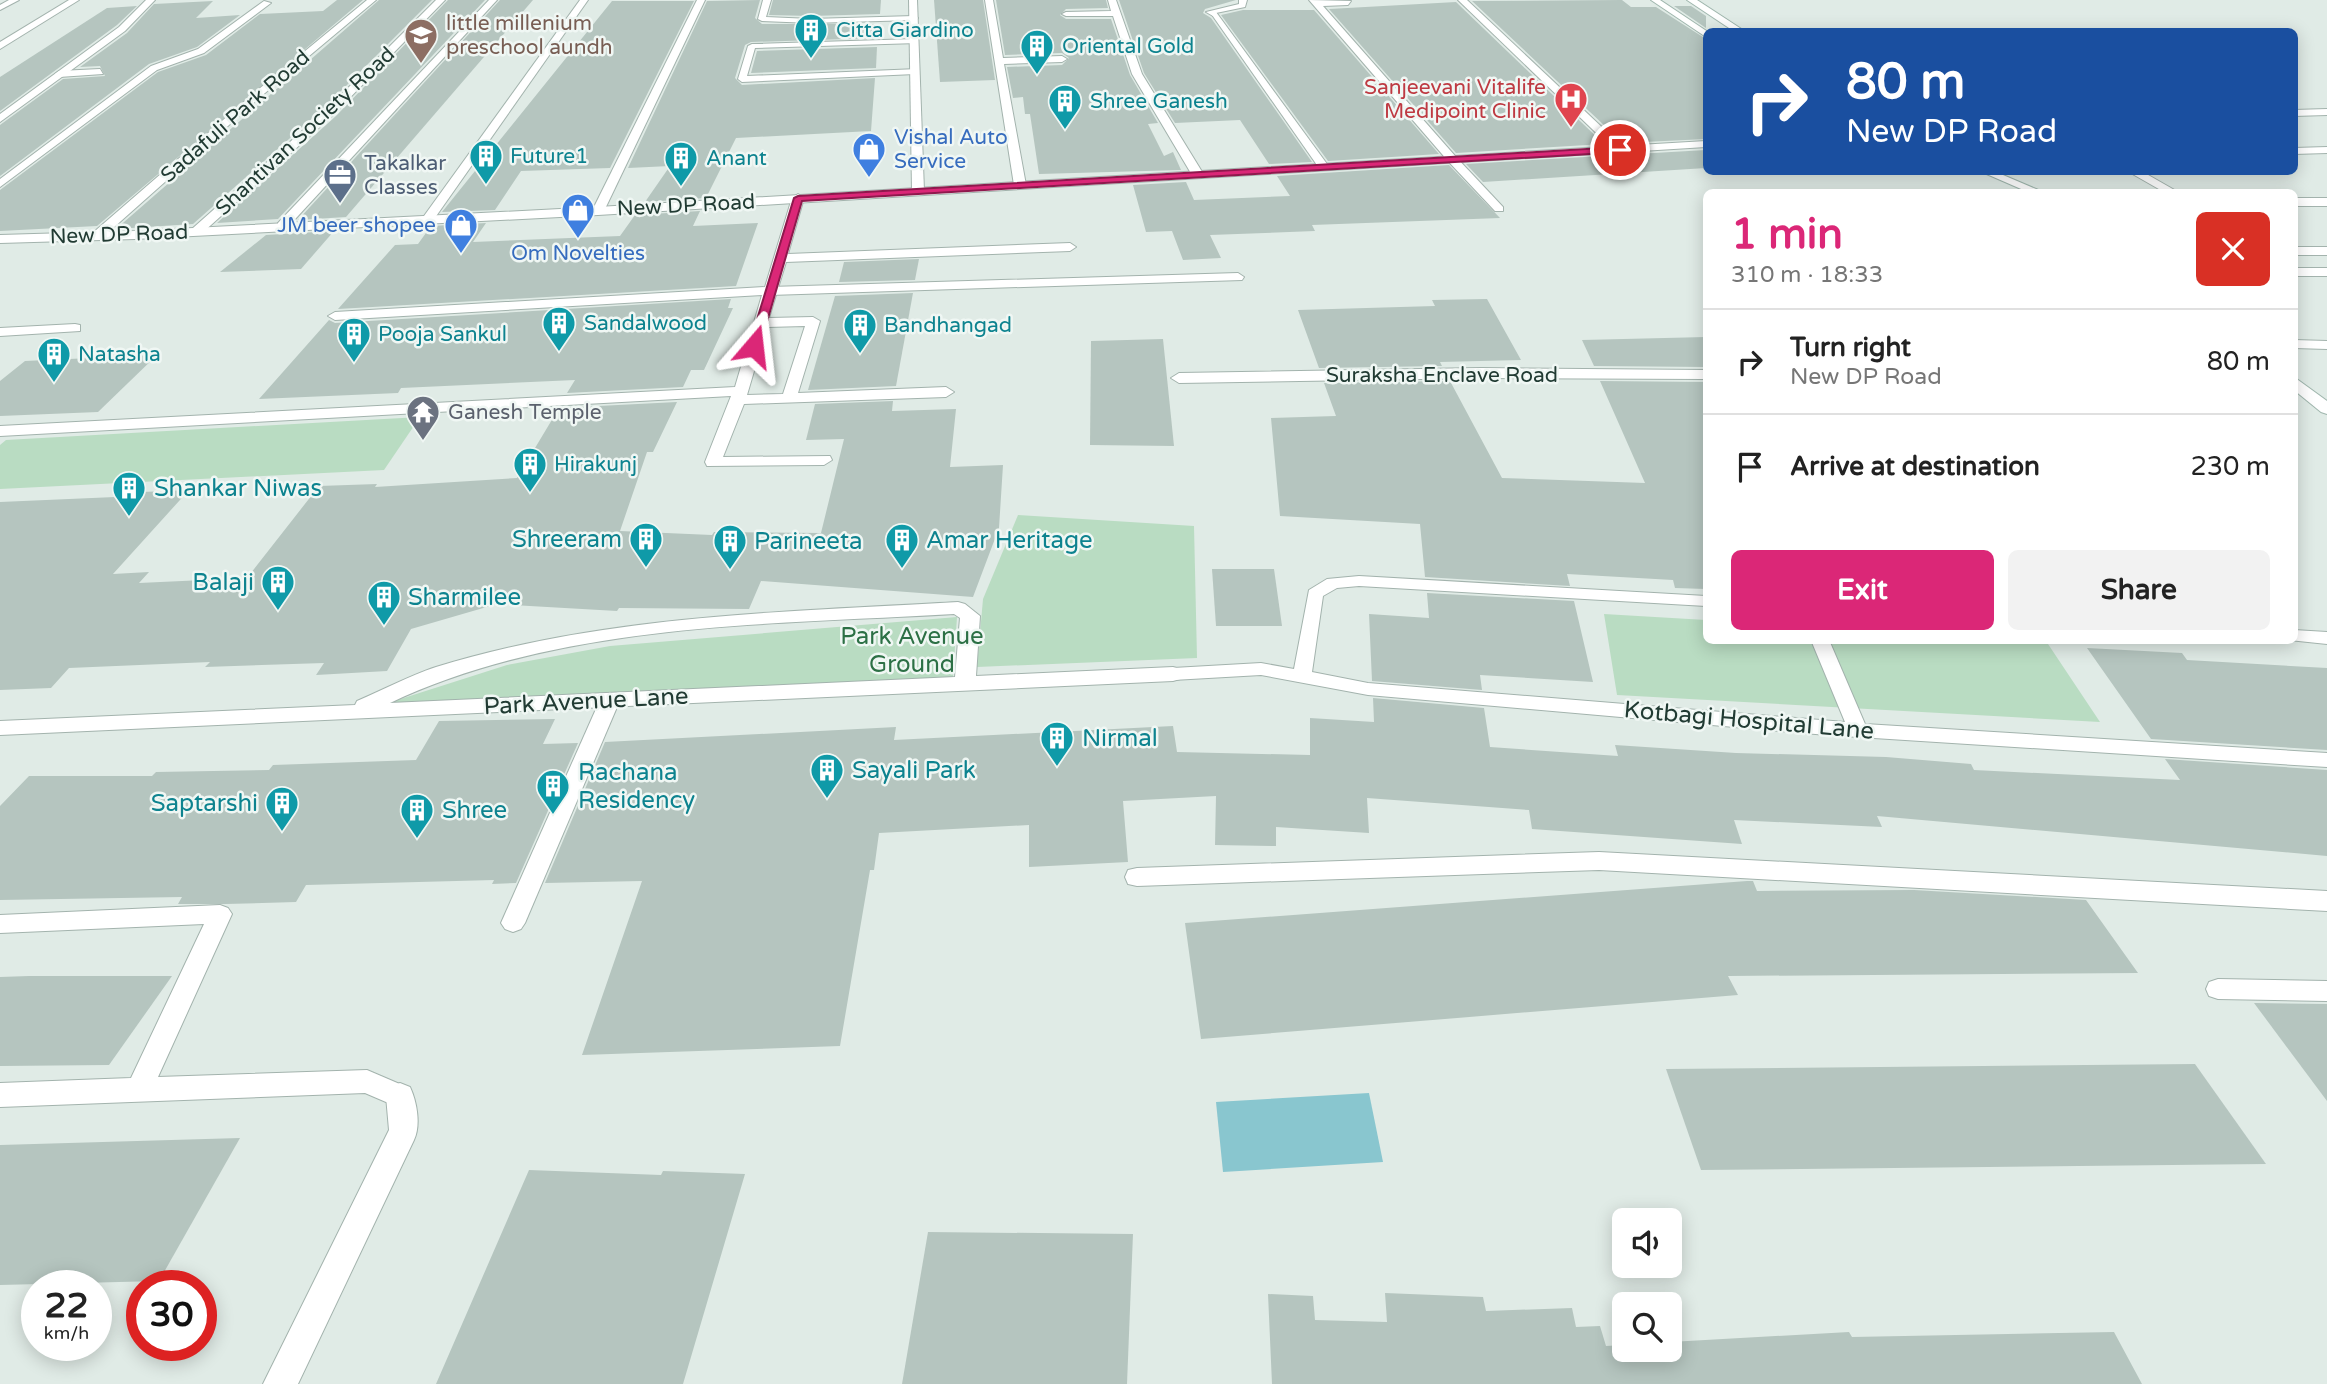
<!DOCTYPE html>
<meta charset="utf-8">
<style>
body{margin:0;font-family:"Varela Round",sans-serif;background:#f2f2f2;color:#222;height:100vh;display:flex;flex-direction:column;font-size:26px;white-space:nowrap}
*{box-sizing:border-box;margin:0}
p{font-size:23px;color:#767676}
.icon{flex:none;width:38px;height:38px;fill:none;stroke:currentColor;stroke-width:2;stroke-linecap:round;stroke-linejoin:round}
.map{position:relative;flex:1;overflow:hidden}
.side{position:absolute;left:1703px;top:189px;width:595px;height:455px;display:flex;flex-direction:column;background:#fff;border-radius:10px;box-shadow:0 4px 18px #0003}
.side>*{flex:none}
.hud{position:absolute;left:1703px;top:28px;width:595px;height:147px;border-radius:10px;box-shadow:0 4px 18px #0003;background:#1a4fa0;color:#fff;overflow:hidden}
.tools{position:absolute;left:1612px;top:1208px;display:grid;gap:14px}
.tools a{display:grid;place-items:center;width:70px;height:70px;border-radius:10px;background:#fff;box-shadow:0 4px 18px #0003;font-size:35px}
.speed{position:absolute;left:21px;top:1270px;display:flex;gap:14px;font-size:35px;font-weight:700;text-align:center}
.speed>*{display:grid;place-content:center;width:91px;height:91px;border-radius:50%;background:#fff;box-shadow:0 4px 18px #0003;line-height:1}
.speed small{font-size:18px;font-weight:400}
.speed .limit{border:10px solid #d22;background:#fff;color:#111}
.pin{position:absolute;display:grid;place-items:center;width:60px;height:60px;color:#fff;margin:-30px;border:4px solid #fff;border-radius:50%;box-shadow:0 2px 7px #0007}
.me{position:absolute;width:77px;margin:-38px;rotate:17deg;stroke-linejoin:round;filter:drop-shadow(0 0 5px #0008)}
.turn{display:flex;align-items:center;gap:24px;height:147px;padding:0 28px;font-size:32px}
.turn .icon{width:91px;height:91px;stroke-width:2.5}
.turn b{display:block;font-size:49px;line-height:60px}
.round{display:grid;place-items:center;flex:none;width:74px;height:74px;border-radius:10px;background:#f2f2f2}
.headline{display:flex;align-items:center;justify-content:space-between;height:119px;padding:0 28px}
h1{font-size:42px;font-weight:800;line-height:52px;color:#db2777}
.primary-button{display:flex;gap:14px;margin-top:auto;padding:14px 28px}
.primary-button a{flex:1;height:80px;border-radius:10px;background:#db2777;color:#fff;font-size:28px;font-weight:800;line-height:80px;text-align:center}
.primary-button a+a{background:#f2f2f2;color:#222}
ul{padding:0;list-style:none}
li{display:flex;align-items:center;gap:21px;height:105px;padding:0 28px;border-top:2px solid #e0e0e0}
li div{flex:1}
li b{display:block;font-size:26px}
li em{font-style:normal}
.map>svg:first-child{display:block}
</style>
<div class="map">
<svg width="2327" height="1384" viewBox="0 0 2327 1384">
<rect width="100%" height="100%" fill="#e0ebe6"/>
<!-- green -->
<g fill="#b9dcc2">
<path d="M420,417L384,470L0,489V445L6,440Z"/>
<path d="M1018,515L1194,526L1197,658L977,667L983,599Z"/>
<path d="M1604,614L1706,620V640L2046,641L2100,722L1617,695Z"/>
<path d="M957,617L953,677L388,703L507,665L610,646Z"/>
</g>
<!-- water -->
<path fill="#89c6cf" d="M1369,1093L1383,1162L1223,1172L1216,1102Z"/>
<!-- building -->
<g fill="#b5c5bf">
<path d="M337,0H363L97,226L0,231V190L158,72L206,55L260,14L323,11Z"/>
<path d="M379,0H432L324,108L193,224L116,229Z"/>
<path d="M448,0H485L278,219L217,223L336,116Z"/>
<path d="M500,0H533L346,217L298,220Z"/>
<path d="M760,0L755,18L762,24H879L878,38L751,42L745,45L735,78L742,85L875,78L871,131L736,138L706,198L645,202L670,166L628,168L707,1Z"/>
<path d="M773,0H881L880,14L811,16L769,15Z"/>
<path d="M934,0H983L995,80L940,82Z"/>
<path d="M996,0H1106L1108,8L1066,9L1060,15L1066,19H1111L1130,75L1158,123L1148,124L1164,156L1173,152L1181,170L1039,174L1030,114H1025L1023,97L1013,98L1007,67L1062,65L1069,58L1062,53L1005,55Z"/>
<path d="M1119,0H1236L1205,9L1203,13L1211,18L1312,162L1269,164L1240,120L1175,123L1144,73Z"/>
<path d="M1622,0L1631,7H1656L1706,39V139L1623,143L1472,1Z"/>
<path d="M213,1L196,18L240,15L197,47L149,64L0,176V125L63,79L105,76L100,66L80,67L127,33L154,4Z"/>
<path d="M612,1H694L610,168L521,171L495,210L442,212Z"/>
<path d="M1456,2L1604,144L1456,153L1329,9Z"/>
<path d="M137,6L117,25L0,111V77L107,8Z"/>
<path d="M1674,6H1691L1706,16V28Z"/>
<path d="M1243,10H1314L1439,154L1328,161L1221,15Z"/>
<path d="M877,47L876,68L751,73L757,51Z"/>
<path d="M1706,150V168L1483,182L1466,164Z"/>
<path d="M1449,165L1500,218L1312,225L1315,231L1210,235L1221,258L1183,260L1172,231L1146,232L1133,185L1186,182L1194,200L1290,196L1277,176Z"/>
<path d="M700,211L693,226L758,223L736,286L338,309L395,245L418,244L431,226L486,223L473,242L620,236L635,215Z"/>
<path d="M334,231L301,269L220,272L266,235Z"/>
<path d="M919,259L915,280L839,282L844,262Z"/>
<path d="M913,293L896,386L808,390L835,296Z"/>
<path d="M731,299L728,308H733L704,370H691L683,387L567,393L575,380L401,388L398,393L259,399L329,320L335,323Z"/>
<path d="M1487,299L1521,360L1440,362L1442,366L1319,368L1298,310L1435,306L1432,300Z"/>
<path d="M1706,337V367L1594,366L1582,340Z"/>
<path d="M1163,339L1174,446L1090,445L1091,341Z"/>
<path d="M157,355L98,412L0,416V381L25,361Z"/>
<path d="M1450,381L1502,478L1645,483L1600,381L1706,382V589L1675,588L1673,580L1567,574L1570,586L1425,577L1420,524L1280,516L1271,418L1336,416L1324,383Z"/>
<path d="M893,401L892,411L956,409L950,467L1003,465L999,528L973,597L761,581L749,609L619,608L617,611L497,604L411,629L387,671L316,675L324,663L205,667L210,662L69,668L51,688L0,690V502L115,497L119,493L189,490L113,574L149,572L139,583L247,578L319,486L377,484L375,487L517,478L559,408L677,402L653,452H647L620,531L712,535L714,532L821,533L844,439L806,440L815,404Z"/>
<path d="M1212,569H1274L1282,626H1216Z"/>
<path d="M1427,593L1574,601L1593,682L1480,675L1482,690L1372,681L1369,614L1429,618Z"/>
<path d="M2087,648L2182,653L2187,660L2327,668V750L2151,739Z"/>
<path d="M1373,698L1484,708L1490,747L1618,756L1615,745L1736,753L1886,757L1971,764L1974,770L2180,780L2165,759L2327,770V856L1877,816L1882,827L1734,820L1742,844L1532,829L1529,810L1367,798L1369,833L1276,827V846L1215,845L1216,796L1123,801L1128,862L1029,867V825L879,833L874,870H870L840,1046L582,1055L642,881L545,883L605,742L896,727L894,740L1173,726L1177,752L1310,755V718L1374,722Z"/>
<path d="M555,719L543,744L578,743L516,883L492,884L494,880L306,885L296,902L225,904H178L182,897L0,900V806L29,776H152L156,772L269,770L273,765L416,760L439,721Z"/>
<path d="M1747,881H1753L1757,891L1914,890L2086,900L2138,973L1728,976L1738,995L1201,1039L1185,923Z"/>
<path d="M29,976H172L109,1065L0,1066V977Z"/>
<path d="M2254,1003L2327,1004V1101Z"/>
<path d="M2195,1064L2266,1164L1701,1170L1666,1069Z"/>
<path d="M240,1138L159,1281L0,1285V1145Z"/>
<path d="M529,1170L661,1175L663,1171L745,1174L683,1384H436Z"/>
<path d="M928,1232L1133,1234L1127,1384H902Z"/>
<path d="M1385,1293L1483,1297L1486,1311L1572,1308L1576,1327L1600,1326L1606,1346L1624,1345V1349H1670V1342L1849,1332L1852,1337L2114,1332L2142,1384H1272L1268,1294L1313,1296L1315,1320L1387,1322Z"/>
</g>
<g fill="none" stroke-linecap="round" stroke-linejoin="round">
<defs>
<g id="service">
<path d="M763,0H771L766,17L811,19L914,16L918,18L914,20L811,23L762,21L758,19Z"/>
<path d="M1239,0H1247L1245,7L1216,13L1213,16L1206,12L1239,4Z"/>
<path d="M264,1L271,3L204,53L157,70L0,187V179L151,66L198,49Z"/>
<path d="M915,39L918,43L755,48L747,76L918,69L915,74L742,82L738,79L748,46L752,44Z"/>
<path d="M100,69L103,74L59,77L55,74L59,71Z"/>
<path d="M1448,157H1456L1503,207V211H1495L1448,161Z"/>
<rect x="2294" y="268" width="33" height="8"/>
<path d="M1238,273L1244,277L1242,280L770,295L764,291L770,287Z"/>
<path d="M1359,576L1706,596V606L1359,586L1337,588L1323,596L1312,672L1368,683L1845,722L1811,640H1829L1865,724L2327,753V767L1827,735L1368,695L1261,675L1173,680L1166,678L1164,674L1166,670L1173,668L1261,663L1294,669L1309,590L1327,579Z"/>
<path d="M2294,630L2327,632V644L2289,640H2294Z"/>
<path d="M610,694L617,695L620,700L525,923L521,929L513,932L505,929L501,923L600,700L603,695Z"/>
<path d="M220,905L228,908L232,914L158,1077L367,1070L409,1088L413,1096L409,1104L400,1108L365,1093L0,1107V1083L131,1078L204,924L0,933V915Z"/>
<path d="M2218,979L2327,981V1001L2218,999L2209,996L2206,989L2209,982Z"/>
</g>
<g id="minor">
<path d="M9,0H19L0,10V5Z"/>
<path d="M69,0H79L0,49V42Z"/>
<path d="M146,0H155L125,31L0,122V114L119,27Z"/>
<path d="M367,0H376L265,93L103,237H95V231L259,89Z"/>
<path d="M436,0H445L334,114L201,234H193V228L326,110Z"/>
<path d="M489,0H497L286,229H278V223Z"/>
<path d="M580,0H588L432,222H424V216Z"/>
<path d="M697,0H705L604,211L594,214L592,211Z"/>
<path d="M909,0H917L924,191L918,194L912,191Z"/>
<path d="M985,0H993L1003,58L1062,56L1067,59L1062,62L1004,64L1026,185L1020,188L1014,185Z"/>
<path d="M1108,0H1116L1142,74L1204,175L1202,177L1192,175L1132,74L1113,16H1066L1062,14L1066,12L1111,11Z"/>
<path d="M1309,0L1351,1L1348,5L1323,6L1456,157V161H1448Z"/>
<path d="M1458,0H1467L1624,148V152H1616Z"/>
<path d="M1210,12H1216L1327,164V168H1319Z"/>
<path d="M2327,109V115L2294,116V110Z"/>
<path d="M2327,147V153L2294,154V148Z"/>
<path d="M2129,172H2143L2178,192H2164Z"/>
<path d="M798,194L804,198L788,254L1070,243L1076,247L1070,251L786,262L769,318L813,317L820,321L798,393L946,387L954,392L946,397L744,404L723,457L830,456L832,460L824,465L707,466L705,462L731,396L0,436V426L735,387L762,295L335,320L328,316L335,312L765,287L792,198ZM805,326L783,394L747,395L767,327Z"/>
<rect x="2294" y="198" width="33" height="8"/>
<rect x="2294" y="247" width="33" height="8"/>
<path d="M75,324L80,325V331L0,336V328Z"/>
<path d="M2294,340L2327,341V349L2294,348Z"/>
<path d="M1481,368L1706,370V379L1481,378L1179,383L1171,378L1179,373Z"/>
<path d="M958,602L965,604L980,616L976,676L1173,667L1180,669L1183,674L1180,679L1173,681L0,735V721L355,705L357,701C383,690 409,676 436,667C604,615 783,612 958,602ZM954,614L960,618L955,677L390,703C561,622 769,625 954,614Z"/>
<path d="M1599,852L2327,891V911L1599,870L1137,886L1128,884L1125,877L1128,870L1137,868Z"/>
<path d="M400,1083L410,1087C417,1102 421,1125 414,1140L298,1384H263L389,1130L386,1096L390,1087Z"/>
</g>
<path id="tertiary" d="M1706,141V147L598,215L135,239L0,243V235L135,231L598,207Z"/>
<g id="secondary">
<path d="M1651,0H1660L1708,32L1706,37Z"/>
<path d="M1687,0H1697L1746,32H1735Z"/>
<path d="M1982,172H1996L2043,192H2028Z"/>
<path d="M2294,377L2327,401V414L2321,412L2294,390Z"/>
</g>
</defs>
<!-- service casing -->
<use href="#service" stroke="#a3b3ad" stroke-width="2"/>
<!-- minor casing -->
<use href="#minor" stroke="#a3b3ad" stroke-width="2"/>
<!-- tertiary casing -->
<use href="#tertiary" stroke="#a3b3ad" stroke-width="2"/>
<!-- secondary casing -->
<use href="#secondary" stroke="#9fb6ad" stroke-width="2"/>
<!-- service -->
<use href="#service" fill="#fff" fill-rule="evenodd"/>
<!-- minor -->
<use href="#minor" fill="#fff" fill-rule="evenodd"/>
<!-- tertiary -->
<use href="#tertiary" fill="#fff" fill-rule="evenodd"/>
<!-- secondary -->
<use href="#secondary" fill="#fff" fill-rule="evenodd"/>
</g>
<!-- route -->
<path fill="#db2777" stroke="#8e194d" stroke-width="2" d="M1620,147L1623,152L802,201L760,346L754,349L749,346L794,198L798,196Z"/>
<!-- icons -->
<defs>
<symbol id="building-pin" viewBox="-11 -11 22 30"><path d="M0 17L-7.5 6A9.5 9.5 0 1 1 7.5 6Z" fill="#0f9aa8" stroke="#f0f7f4"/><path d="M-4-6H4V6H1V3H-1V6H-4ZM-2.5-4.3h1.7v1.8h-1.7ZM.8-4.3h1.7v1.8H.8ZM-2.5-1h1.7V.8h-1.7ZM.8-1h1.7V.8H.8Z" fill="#fff"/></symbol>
<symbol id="school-pin" viewBox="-11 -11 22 30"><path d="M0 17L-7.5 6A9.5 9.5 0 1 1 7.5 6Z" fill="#8d6e63" stroke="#f0f7f4"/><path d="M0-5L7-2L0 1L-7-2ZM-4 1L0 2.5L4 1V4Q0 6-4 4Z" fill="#fff"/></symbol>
<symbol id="hospital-pin" viewBox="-11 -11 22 30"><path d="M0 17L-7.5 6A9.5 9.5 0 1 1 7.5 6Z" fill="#e0444e" stroke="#f0f7f4"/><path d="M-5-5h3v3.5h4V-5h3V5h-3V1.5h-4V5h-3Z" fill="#fff"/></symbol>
<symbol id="shop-pin" viewBox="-11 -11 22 30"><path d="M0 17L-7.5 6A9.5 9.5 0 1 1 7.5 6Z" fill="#3f7fe0" stroke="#f0f7f4"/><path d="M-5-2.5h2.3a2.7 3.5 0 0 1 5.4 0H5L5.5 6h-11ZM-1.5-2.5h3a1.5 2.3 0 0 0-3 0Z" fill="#fff"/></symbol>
<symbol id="office-pin" viewBox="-11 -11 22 30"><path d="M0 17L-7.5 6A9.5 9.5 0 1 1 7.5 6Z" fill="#5c6f8a" stroke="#f0f7f4"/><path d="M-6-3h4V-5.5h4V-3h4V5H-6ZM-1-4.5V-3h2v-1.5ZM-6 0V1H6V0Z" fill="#fff"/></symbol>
<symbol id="temple-pin" viewBox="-11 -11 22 30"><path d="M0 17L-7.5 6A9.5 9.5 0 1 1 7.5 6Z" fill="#6b7280" stroke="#f0f7f4"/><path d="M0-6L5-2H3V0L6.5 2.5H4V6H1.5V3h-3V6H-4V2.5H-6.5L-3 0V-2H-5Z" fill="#fff"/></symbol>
</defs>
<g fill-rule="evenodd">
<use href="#building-pin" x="792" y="11" width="38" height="52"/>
<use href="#school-pin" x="402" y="16" width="38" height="52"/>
<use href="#building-pin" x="1018" y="27" width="38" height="52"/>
<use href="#hospital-pin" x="1552" y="80" width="38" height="52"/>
<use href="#building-pin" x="1046" y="82" width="38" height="52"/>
<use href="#shop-pin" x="850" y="130" width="38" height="52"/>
<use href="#building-pin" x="467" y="137" width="38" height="52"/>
<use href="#building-pin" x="662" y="139" width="38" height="52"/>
<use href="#office-pin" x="321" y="156" width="38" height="52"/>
<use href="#shop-pin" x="559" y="191" width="38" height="52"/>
<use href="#shop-pin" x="442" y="206" width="38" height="52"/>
<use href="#building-pin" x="540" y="304" width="38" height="52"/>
<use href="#building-pin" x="841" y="306" width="38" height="52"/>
<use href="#building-pin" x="335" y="315" width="38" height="52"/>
<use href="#building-pin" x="35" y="335" width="38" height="52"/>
<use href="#temple-pin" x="404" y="393" width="38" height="52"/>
<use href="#building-pin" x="511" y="445" width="38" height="52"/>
<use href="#building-pin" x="110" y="469" width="38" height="52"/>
<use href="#building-pin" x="627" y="520" width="38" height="52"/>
<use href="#building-pin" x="883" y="521" width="38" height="52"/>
<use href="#building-pin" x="711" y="522" width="38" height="52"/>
<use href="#building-pin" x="259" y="563" width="38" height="52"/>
<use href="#building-pin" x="365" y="578" width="38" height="52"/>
<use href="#building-pin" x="1038" y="719" width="38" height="52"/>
<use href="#building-pin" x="808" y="751" width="38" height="52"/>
<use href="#building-pin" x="534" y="767" width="38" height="52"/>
<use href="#building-pin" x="263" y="784" width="38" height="52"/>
<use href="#building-pin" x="398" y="791" width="38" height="52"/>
</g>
<g text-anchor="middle" stroke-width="5" stroke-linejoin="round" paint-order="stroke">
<!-- far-education labels -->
<g font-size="21" fill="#785e54" stroke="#f0f7f4" text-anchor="start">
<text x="446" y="30">little millenium<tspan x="446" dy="24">preschool aundh</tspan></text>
</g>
<!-- far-culture labels -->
<g font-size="21" fill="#0d838f" stroke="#f0f7f4" text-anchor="start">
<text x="836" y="37">Citta Giardino</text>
<text x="1062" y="53">Oriental Gold</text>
<text x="1090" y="108">Shree Ganesh</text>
<text x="510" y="163">Future1</text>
<text x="706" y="165">Anant</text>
<text x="584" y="330">Sandalwood</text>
<text x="884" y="332">Bandhangad</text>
<text x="378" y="341">Pooja Sankul</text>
<text x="78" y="361">Natasha</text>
<text x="554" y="471">Hirakunj</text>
</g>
<!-- far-health labels -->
<g font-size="21" fill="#be3a42" stroke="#f0f7f4" text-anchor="end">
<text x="1546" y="94">Sanjeevani Vitalife<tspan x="1546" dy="24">Medipoint Clinic</tspan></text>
</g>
<!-- far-street labels -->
<g font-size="21" fill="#213b33" stroke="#f0f7f4">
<text transform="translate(235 116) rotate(-41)" y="7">Sadafuli Park Road</text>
<text transform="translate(305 131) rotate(-43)" y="7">Shantivan Society Road</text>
<text transform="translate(686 205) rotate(-3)" y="7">New DP Road</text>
<text transform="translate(119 234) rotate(-2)" y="7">New DP Road</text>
<text x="1442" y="382">Suraksha Enclave Road</text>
</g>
<!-- far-shop labels -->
<g font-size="21" fill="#366cbe" stroke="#f0f7f4" text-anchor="start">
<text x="894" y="144">Vishal Auto<tspan x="894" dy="24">Service</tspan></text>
<text x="436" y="232" text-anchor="end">JM beer shopee</text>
<text x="578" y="260" text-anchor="middle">Om Novelties</text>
</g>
<!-- far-service labels -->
<g font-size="21" fill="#4e5e75" stroke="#f0f7f4" text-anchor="start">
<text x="364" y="170">Takalkar<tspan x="364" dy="24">Classes</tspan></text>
</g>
<!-- far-worship labels -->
<g font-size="21" fill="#5b616d" stroke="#f0f7f4" text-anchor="start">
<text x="448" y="419">Ganesh Temple</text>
</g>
<!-- culture labels -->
<g font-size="24" fill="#0d838f" stroke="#f0f7f4" text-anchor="start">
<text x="154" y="496">Shankar Niwas</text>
<text x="622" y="547" text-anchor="end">Shreeram</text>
<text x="926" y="548">Amar Heritage</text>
<text x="754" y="549">Parineeta</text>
<text x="254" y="590" text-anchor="end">Balaji</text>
<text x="408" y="605">Sharmilee</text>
<text x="1082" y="746">Nirmal</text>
<text x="852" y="778">Sayali Park</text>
<text x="578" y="780">Rachana<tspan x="578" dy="28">Residency</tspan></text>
<text x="258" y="811" text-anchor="end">Saptarshi</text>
<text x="442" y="818">Shree</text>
</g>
<!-- park labels -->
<g font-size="24" fill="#2c7045" stroke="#f0f7f4">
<text x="912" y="644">Park Avenue<tspan x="912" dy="28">Ground</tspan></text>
</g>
<!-- street labels -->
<g font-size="24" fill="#213b33" stroke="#f0f7f4">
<text transform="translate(586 701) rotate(-3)" y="8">Park Avenue Lane</text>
<text transform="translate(1749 720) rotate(5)" y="8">Kotbagi Hospital Lane</text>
</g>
</g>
</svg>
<div class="tools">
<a><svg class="icon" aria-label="sound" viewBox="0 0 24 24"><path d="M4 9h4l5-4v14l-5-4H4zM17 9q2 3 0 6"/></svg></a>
<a><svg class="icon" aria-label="search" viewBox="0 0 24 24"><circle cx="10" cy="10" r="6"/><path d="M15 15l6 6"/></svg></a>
</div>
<div class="speed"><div>22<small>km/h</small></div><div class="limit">30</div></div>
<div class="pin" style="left:1620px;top:150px;background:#d93025"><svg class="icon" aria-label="arrive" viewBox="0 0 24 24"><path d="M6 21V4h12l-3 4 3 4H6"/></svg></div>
<svg class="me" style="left:754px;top:346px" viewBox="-20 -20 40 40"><path d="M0-17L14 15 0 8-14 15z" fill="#db2777" stroke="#fff" stroke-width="4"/></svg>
<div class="hud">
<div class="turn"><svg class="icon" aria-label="right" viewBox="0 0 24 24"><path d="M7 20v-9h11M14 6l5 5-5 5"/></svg><div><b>80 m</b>New DP Road</div></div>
</div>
<section class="side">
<div class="headline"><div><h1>1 min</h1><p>310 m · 18:33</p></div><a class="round" style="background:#d93025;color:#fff"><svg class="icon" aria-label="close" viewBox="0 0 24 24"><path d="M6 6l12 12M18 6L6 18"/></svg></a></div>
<ul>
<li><svg class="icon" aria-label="right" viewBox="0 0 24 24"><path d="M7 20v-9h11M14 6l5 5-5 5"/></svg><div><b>Turn right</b><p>New DP Road</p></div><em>80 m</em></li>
<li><svg class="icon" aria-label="arrive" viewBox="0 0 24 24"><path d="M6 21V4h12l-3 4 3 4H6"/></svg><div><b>Arrive at destination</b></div><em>230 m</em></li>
</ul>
<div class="primary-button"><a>Exit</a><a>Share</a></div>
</section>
</div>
